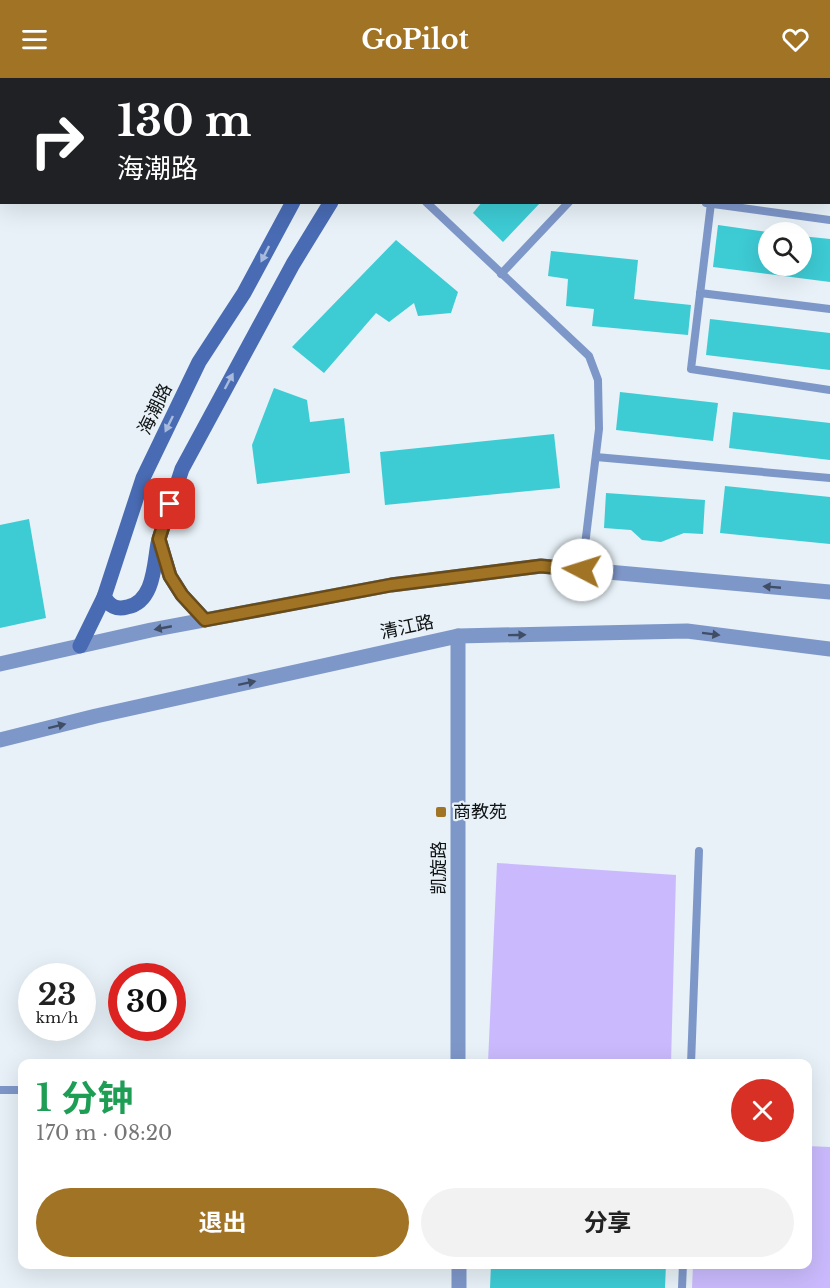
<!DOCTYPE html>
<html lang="zh">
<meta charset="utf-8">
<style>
body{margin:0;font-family:"Libre Baskerville","Noto Sans SC",serif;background:#f2f2f2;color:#222;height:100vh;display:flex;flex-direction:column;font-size:22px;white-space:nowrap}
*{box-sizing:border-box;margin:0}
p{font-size:20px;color:#767676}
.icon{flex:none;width:33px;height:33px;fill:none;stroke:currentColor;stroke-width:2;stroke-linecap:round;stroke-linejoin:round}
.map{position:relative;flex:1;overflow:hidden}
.drawer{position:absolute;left:18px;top:981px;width:794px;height:210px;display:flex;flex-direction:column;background:#fff;border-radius:12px;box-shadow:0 6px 24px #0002}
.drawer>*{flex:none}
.guide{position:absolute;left:0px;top:0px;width:831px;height:126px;box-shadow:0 6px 24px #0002;background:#202124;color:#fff;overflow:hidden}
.controls{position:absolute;left:758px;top:144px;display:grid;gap:12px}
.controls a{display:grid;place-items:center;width:54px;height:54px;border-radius:50%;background:#fff;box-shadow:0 6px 24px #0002;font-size:30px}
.speed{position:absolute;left:18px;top:885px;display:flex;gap:12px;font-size:30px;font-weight:700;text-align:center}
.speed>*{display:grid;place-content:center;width:78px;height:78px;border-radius:50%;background:#fff;box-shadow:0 6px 24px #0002;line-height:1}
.speed small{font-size:15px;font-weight:400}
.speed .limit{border:9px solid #d22;background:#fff;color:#111}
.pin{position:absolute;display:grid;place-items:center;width:51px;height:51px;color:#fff;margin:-26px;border-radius:12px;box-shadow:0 3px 9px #0006}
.me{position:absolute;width:66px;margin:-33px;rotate:275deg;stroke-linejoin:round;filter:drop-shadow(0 0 4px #0008)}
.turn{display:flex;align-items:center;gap:21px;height:126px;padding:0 18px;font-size:27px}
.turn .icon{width:78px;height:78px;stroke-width:2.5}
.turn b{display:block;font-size:42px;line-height:51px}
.round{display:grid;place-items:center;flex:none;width:63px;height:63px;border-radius:32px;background:#f2f2f2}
.summary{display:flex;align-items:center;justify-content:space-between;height:102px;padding:0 18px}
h1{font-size:36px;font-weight:700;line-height:45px;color:#1e9e55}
.primary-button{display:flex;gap:12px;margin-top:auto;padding:12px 18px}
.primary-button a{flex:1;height:69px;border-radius:36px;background:#a07325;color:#fff;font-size:24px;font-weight:700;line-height:69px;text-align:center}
.primary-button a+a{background:#f2f2f2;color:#222}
header{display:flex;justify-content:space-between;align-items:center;height:78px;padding:0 18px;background:#a07325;color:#fff;font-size:27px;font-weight:700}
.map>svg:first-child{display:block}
</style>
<header><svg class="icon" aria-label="menu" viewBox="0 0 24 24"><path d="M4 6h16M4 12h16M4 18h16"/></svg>GoPilot<svg class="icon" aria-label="heart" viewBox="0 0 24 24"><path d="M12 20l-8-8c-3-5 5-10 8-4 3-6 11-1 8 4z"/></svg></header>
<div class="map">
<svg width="830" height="1210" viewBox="0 0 830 1210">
<rect width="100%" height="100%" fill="#e7f1f7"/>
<!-- water -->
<g fill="#cabafd">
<path d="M497,785L676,797L671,985H488Z"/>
<path d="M807,1068L830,1069V1210H692L693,1187L807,1186Z"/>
</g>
<!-- building -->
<g fill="#3dcbd4">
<path d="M482,124H541L503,164L473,135Z"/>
<path d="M718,147L768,154V188H801V158L830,161V204L713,189Z"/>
<path d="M396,162L458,214L451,235L418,238L414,225L389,244L376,235L324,295L292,269Z"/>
<path d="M551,173L638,182L634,221L691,227L688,257L592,248L594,231L566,228L568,201L548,198Z"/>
<path d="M710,241L830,255V292L706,277Z"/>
<path d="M274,310L307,322L310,344L344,340L350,395L257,406L252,367Z"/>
<path d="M620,314L718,325L713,363L616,352Z"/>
<path d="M733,334L830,345V382L729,370Z"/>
<path d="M554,356L560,410L385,427L380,374Z"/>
<path d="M725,408L830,419V466L720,455Z"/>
<path d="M606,415L705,422L703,456L684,455L661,464L642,462L631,452L604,450Z"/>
<path d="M29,441L46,540L0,550V447Z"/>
<path d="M491,1186H666L665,1210H490Z"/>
</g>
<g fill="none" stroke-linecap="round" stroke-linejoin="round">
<!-- lane -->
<g stroke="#7e97c9" stroke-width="8">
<path d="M426,124L589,278L598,302L599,351L582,492"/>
<path d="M706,125L830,142"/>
<path d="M711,125L691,291L830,312"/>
<path d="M501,196L569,124"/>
<path d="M700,215L830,231"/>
<path d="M596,379L830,400"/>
<path d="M691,986L699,773"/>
<path d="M0,1012H22"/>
<path d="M682,1210L683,1186"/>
</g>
<!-- street -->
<g stroke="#7e97c9" stroke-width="15">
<path d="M517,0L519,2"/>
<path d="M458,558V986"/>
<path d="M0,586L151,552L391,507L541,488L830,514"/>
<path d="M0,662L96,638L458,558L687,553L830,571"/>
<path d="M459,1186V1210"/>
</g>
<!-- secondary -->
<g stroke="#496bb3" stroke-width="15">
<path d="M407,2L408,0"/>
<path d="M453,2L454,0"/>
<path d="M104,519C110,528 116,532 127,529C154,524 154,487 158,465"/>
<path d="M205,542L182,517L170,498L159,461L182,391L293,186L331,124"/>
<path d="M80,568L104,519L143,400L199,284L244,215L293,124"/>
</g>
</g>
<!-- one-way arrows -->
<defs><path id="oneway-solid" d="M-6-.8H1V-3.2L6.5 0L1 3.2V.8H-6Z" transform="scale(1.5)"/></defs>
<g fill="#a8bbdc">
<use href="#oneway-solid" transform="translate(265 176) rotate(117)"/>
<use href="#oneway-solid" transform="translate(229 303) rotate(-62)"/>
<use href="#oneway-solid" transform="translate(169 346) rotate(116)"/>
</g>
<g fill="#404e65">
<use href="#oneway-solid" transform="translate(772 509) rotate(-175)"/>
<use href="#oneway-solid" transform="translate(163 550) rotate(169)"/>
<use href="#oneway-solid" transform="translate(711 556) rotate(7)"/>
<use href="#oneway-solid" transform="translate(517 557) rotate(-1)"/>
<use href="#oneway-solid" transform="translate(247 605) rotate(-12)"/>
<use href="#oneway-solid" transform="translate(57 648) rotate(-14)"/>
</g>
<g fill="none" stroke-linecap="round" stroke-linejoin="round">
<defs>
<path id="route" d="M170,426L159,461L170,498L182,517L205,542L391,507L541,488L582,492"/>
</defs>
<!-- route casing -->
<use href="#route" stroke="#684b18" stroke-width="15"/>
<!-- route -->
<use href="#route" stroke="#a07325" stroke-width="10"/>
</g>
<!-- markers -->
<rect fill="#a07325" stroke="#e7f1f7" stroke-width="2" x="435" y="728" width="12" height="12" rx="3"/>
<g text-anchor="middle" stroke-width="4.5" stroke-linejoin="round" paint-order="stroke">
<!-- street labels -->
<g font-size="18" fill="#0e1214" stroke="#e7f1f7">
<text transform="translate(155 331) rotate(-64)" y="6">海潮路</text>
<text transform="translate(407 549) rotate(-12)" y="6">清江路</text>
<text transform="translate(439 790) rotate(-90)" y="6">凯旋路</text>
</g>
<!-- poi labels -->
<g font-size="18" fill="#0e1214" stroke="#e7f1f7" text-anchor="start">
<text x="453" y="740">商教苑</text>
</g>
</g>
</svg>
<div class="controls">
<a><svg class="icon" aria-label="search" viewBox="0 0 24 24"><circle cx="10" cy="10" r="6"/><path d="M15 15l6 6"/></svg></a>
</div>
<div class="speed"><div>23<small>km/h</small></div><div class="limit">30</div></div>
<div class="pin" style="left:170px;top:426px;background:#d93025"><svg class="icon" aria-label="arrive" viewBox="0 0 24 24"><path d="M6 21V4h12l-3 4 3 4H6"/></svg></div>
<svg class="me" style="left:582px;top:492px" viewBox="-20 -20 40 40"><circle r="19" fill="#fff"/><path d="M0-13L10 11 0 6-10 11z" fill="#a07325"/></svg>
<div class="guide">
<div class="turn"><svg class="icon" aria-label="right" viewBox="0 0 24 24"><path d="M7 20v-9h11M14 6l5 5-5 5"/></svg><div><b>130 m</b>海潮路</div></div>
</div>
<section class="drawer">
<div class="summary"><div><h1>1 分钟</h1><p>170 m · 08:20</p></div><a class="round" style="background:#d93025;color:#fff"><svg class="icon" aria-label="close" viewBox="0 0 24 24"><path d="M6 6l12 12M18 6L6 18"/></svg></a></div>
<div class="primary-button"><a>退出</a><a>分享</a></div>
</section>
</div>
